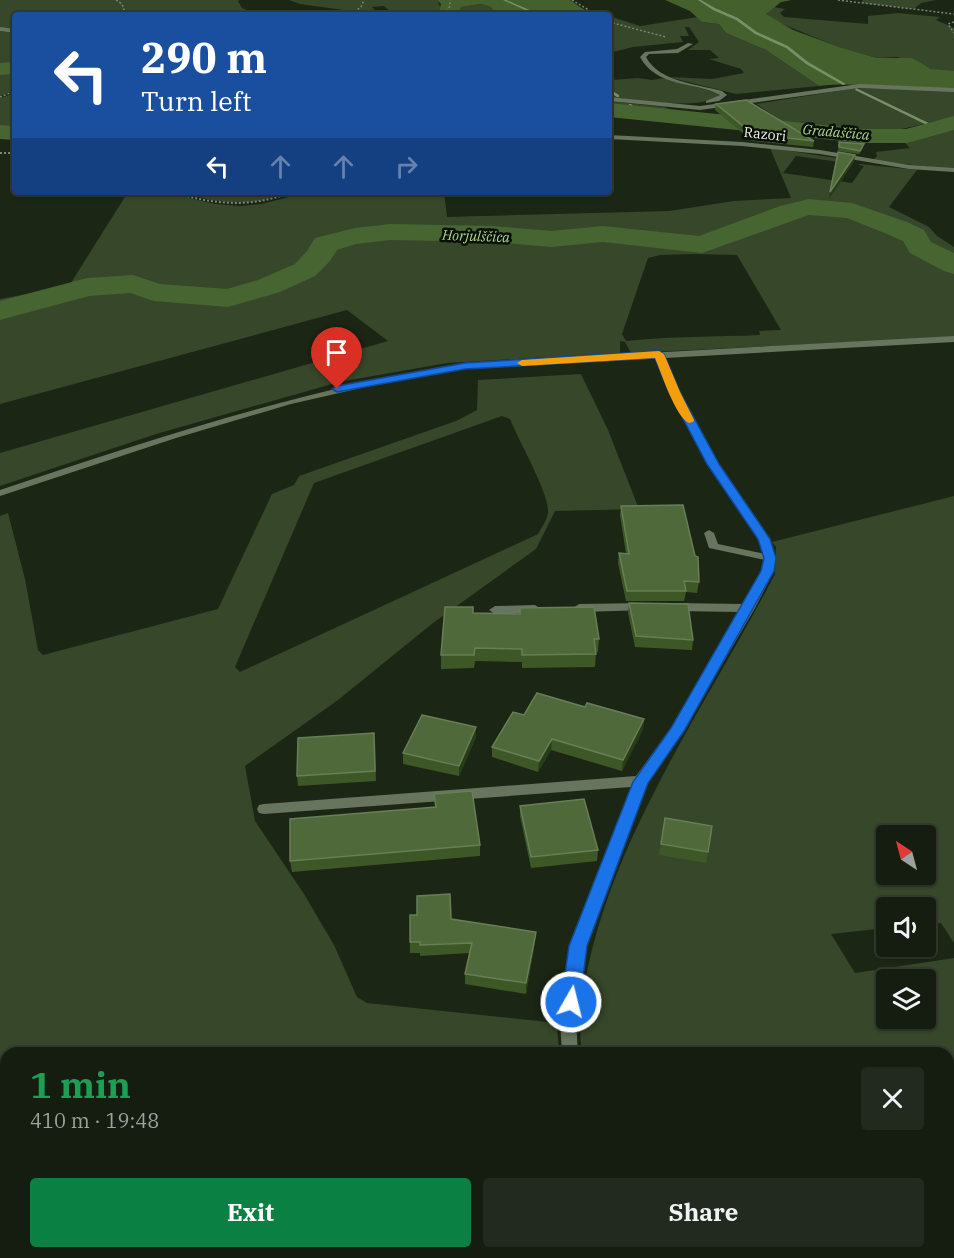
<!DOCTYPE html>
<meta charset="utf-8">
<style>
body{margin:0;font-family:"IBM Plex Serif",serif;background:#22291e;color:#f1f3f6;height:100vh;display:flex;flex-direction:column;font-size:22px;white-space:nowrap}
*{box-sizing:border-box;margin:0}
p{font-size:20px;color:#9da19f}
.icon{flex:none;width:33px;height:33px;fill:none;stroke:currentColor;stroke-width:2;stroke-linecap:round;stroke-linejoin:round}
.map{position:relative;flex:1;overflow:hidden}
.panel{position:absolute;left:0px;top:1047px;width:954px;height:212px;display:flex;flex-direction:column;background:#151c10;border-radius:18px 18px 0 0;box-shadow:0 2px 4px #0004,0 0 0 2px #343a30}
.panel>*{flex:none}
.banner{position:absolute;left:12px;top:12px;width:600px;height:183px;border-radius:6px;box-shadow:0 2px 4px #0004,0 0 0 2px #343a30;background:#1a4fa0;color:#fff;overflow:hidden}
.needle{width:39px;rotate:324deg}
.fabs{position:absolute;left:876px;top:825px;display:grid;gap:12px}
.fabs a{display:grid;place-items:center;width:60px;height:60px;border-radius:6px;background:#151c10;box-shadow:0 2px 4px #0004,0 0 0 2px #343a30;font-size:30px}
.pin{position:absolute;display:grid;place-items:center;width:51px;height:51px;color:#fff;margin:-62px -26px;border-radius:50% 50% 50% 0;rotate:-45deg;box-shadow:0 0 6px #0007}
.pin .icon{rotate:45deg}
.me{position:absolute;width:66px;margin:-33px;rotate:8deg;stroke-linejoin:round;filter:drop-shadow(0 0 4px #0008)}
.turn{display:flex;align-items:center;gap:21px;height:126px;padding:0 30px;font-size:27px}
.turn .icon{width:78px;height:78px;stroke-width:2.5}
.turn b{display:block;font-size:42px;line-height:51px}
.lanes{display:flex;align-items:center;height:57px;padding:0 30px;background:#0003;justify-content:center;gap:30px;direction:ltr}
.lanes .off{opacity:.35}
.round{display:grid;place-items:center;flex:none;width:63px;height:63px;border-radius:6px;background:#22291e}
.summary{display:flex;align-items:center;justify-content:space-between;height:102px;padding:0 30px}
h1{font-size:36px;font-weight:800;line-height:45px;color:#1e9e55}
.cta{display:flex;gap:12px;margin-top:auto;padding:12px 30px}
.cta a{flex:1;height:69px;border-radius:6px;background:#0b8043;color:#fff;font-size:24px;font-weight:800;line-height:69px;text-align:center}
.cta a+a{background:#22291e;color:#f1f3f6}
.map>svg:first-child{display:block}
</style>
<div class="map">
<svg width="954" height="1258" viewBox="0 0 954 1258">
<rect width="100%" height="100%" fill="#1c2615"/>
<!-- green -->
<g fill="#36472a" fill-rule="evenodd">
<path d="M0,0H240L238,1L242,8L256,14L15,15V30L0,28Z"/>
<path d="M289,0H437L444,15H446H394L384,6L372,7L379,15L300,4Z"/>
<path d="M863,0H936L921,3L914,9L861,3Z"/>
<path d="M481,4L491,7L496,15H456L459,14L461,7Z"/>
<path d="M774,7L785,9L780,13L784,17L868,24V16L898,13L940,17L936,20L954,28V71H937L898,57L877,58L841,48L775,21L766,14Z"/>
<path d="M609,16L640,26L698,17L702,22L719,24L726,33L766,50L819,86L736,94L668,77L712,79L744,73L741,69L709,59L719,58L710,50H688L699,42L689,27H685L689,36H680L683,42L633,47L609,53Z"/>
<path d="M0,31L15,33V90L0,96Z"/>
<path d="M609,78L612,80L638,78L652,80L664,78L718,93L719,96C701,110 633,101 609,97Z"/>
<path d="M857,88L954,91V117L893,131L865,133L609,106V101L664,107L679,112L770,119L777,118L756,104Z"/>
<path d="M15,93V126H0V98Z"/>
<path d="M954,127V169L872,161L877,156L876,152L910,148L901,139H913Z"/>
<path d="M770,148L843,159L846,163L796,156L783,173L852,183L864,166L858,165L860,164L917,170L889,207L929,227L937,236L954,247V337L631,353L625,342L620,341V353L447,363L339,382L156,434L0,486V453L388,341L347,310L0,404V299L69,286L128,192H164L215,204L240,206L262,204L300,194L444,192L447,217L669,211L734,201L791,198ZM693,254L737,255L781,330L759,331L760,335C715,337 670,336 626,341L622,334L648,258L660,255Z"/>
<path d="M222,192H286C258,206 227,204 198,197Z"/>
<path d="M581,374L608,430L639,509L555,511L536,549L433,623L338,700L245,766L255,821L304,894L334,945L357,997L367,1003L557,1023L559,1053H6V1252H573V1258H0V516L8,513L25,579L38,650L43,655L218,609L272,494L294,485L299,476L456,421L477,410L478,380ZM502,416L510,419C518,440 550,494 548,513C547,521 541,528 538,534L240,672L235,667L314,483Z"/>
<path d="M954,496V943L941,923L926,925V908H886V928L831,934L855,973L954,958V1258H594V1253L948,1252V1053H581C581,1038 579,1022 581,1007C602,848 703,713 775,574L776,547L772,542ZM886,836H926V874H886ZM886,980H926V1018H886Z"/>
</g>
<!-- forest -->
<g fill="#44612d">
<path d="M437,0H570L592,15H496L491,7L481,4L461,7L459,14L444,15L439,12L441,4Z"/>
<path d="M665,0H792L781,2L766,14L793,30L842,48L877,58H912L931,69L954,71V89C909,91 864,81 819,86L766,50L726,33L719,24L702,22L690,11Z"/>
</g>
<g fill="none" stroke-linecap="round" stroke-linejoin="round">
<!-- stream -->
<g fill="#789067" fill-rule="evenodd">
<path d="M503,0H506L541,15H536Z"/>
<path d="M698,0H701L715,8L738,18L757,32L788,46L808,62L846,84L843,85L806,64L786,48L755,34L736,20L713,10Z"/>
<path d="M856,88L937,127L938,128L935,129L855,90Z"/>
<path d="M609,89L619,95V97H617L609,92Z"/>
<path d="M629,104H631L640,112V114H638L629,106Z"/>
</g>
<!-- river -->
<g fill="#476530" fill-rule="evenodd">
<path d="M15,62V74L0,75V63Z"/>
<path d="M609,103L863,129H906L954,116V130L907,143H863L609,117Z"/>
<path d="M0,125L15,126V140L0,139Z"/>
<path d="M809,199L852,203L907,222L924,230L931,242L954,253V274L944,271L910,253L903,241L887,234L847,218L809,215L702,253L603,242L551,247L493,242L390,240L356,244L337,250L330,261L315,276L280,292L228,307L154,301L130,293L89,296L0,320V301L87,278L133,275L160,284L227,289L258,280L295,264L307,251L315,238L355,228L390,224L493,226L551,231L603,226L699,236L780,206Z"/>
</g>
<!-- path-far1 -->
<g stroke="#7c8576" stroke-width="1.5" stroke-dasharray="2 2" stroke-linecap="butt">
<path d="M116,0L122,4L125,13"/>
<path d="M572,0L597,15"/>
<path d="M838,0L954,14"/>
<path d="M307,13L343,15"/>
<path d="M351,14L361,7L364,0"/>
<path d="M445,15L450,6V0"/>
<path d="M609,22L666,37"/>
<path d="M954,22L948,24L954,33"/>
<path d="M0,97L15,91"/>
</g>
<!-- path -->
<g stroke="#7c8576" stroke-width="2" stroke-dasharray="2 2" stroke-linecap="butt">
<path d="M0,153H15"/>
<path d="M172,192C212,204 251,209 291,192"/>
</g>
<!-- service -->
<path fill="#67745e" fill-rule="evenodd" d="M709,530L714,533L718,544L770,555L776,558L770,561L709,548L704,533Z"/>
<!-- minor -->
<g fill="#67745e" fill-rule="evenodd">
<path d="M0,27L15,29V33L0,31Z"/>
<path d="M688,43L693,44L678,53L649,54L646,57C659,82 697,84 722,91L727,95L719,101L706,103V101L720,95C694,81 657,88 640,57L645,52L677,49Z"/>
<path d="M859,84L954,88V92L859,88L700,110L609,101V97L700,106Z"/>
<path d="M609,135L742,142L820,150L909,165L954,168V172L909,169L820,154L742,146L609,139Z"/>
<path d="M659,351L663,354L679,392L696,425L718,464L769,539L776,558L774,571L755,608L681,734L646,782L586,946L576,1021L578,1053H562L560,1021L570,946L631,787L264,814L259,813L257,809L259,805L264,804L636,776L671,728L741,612L672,611L666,607L672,603L745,604C752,591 765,574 764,558C763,535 722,487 709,465C687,430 670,392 655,354Z"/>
<path d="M646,603L650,604L652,607L650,610L579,612L573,608L579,604Z"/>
<path d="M535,605L541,609L539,612L495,614L489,610L495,606Z"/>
<rect x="573" y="1252" width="20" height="6"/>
</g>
<!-- tertiary -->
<path fill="#67745e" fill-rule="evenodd" d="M954,336V342L465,369L405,378L291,404L176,438L0,496V490C155,438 304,389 465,363Z"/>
</g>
<!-- wall -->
<g fill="#3d5826">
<path d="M716,104L814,141L813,147L752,141L715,110Z"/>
<path d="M839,142L863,148L859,154L838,151Z"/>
<path d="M621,506L699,582L697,593L686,592L684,601H626L618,563L619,553L626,554L620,515Z"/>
<path d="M629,603L693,640L692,650L635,647L628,613Z"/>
<path d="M473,613L599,639L598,652H596L595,667L522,668V662L475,661L474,668L441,669V655Z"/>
<path d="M585,707L644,719L643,729L622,771L551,750L538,772L492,757V747L524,715Z"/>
<path d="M476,737L459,776L403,764V753Z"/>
<path d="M375,744L376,781L298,786L297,776Z"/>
<path d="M434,794L480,845V856L292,872L290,861L435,808Z"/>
<path d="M520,806L598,850L597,861L531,868L520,816Z"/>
<path d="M665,818L712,826L706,863L659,855Z"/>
<path d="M451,919L536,932L535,942L526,994L465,984V974L469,953L420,956V953H410V942Z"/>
</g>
<!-- shaded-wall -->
<g fill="#283d16">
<path d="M855,155L854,162L829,199L830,192Z"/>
<path d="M644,719L643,729L622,771L623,760Z"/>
<path d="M476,727V737L459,776V766Z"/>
<path d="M552,739L551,750L538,772L539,761Z"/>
<path d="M536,932L535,942L526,994V983Z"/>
</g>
<!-- building -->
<g fill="#50693b" stroke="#687e56" stroke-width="1.5">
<path d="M746,100L814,141L753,134L716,104Z"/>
<path d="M839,142L864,144L860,151L839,147Z"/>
<path d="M838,152L855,155L830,192Z"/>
<path d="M683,505L695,556L698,557L699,582L684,581L686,591H627L619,553L629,554L621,506Z"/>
<path d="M629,603L688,604L693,640L636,636Z"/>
<path d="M445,607H473V613L520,614V608L594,607L599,639H594L596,654L522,655V649L475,648L474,655H441Z"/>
<path d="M537,693L585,707L587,703L644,719L623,760L552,739L539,761L492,747L513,712L524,715Z"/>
<path d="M422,715L476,727L459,766L403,753Z"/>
<path d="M374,733L375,771L297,776L298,738Z"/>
<path d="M472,791L480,845L290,861V819L436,807L434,794Z"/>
<path d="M584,799L598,850L531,857L520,806Z"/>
<path d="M665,818L712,826L708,852L661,844Z"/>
<path d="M450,894L451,919L536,932L526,983L465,974L472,943L420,945V942H410V915H417V896Z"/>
</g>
<!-- route -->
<path fill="#1a73e8" stroke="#114b97" stroke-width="1.5" d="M659,351L664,354L680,392L719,464L770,539L776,558L774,571L684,731L648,783L587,946L580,1002L577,1008L571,1010L564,1008L561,1002L569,946L633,782L671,728L761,571L764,558L758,539L707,464L669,392L655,358L465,369L337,392L332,389L337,386L465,363Z"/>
<!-- slow -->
<path fill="#f59e0b" d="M659,351L664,354L680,392L694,420L693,422L689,423C676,418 661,372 655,358L522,366L517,363L522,360Z"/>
<g text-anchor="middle" stroke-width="5" stroke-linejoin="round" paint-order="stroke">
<!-- far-water labels -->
<g font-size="14" font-style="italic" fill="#abd889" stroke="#090e06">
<text transform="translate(836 132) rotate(5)" y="5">Gradaščica</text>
<text transform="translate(476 236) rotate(2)" y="5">Horjulščica</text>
</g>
<!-- far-street labels -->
<g font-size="14" fill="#ecf4e8" stroke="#090e06">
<text transform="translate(765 134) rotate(6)" y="5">Razori</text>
</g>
</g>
</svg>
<div class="fabs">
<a><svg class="needle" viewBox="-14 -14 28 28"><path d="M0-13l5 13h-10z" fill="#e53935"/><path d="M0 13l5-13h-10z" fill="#9da19f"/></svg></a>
<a><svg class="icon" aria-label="sound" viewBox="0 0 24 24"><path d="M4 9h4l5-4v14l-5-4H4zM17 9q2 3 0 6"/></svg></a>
<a><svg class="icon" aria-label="layers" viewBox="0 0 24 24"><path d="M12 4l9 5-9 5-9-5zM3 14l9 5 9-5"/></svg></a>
</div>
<div class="pin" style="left:337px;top:389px;background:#d93025"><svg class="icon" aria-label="arrive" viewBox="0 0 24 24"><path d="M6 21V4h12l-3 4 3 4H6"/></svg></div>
<svg class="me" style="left:571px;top:1002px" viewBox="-20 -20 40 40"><circle r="17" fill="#1a73e8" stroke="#fff" stroke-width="3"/><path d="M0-11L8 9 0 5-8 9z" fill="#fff"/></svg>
<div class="banner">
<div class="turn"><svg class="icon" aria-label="left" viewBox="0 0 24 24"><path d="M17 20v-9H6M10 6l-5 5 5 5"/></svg><div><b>290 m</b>Turn left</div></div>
<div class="lanes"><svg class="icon" aria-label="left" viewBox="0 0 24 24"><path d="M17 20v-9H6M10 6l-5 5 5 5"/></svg><svg class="icon off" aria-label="ahead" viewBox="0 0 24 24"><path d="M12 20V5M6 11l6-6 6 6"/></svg><svg class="icon off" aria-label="ahead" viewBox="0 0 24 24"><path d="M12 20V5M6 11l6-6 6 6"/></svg><svg class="icon off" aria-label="right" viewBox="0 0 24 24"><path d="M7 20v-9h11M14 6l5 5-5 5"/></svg></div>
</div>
<section class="panel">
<div class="summary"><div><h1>1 min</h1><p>410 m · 19:48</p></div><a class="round"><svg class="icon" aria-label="close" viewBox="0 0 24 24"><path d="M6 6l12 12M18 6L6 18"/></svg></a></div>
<div class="cta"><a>Exit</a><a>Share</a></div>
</section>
</div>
